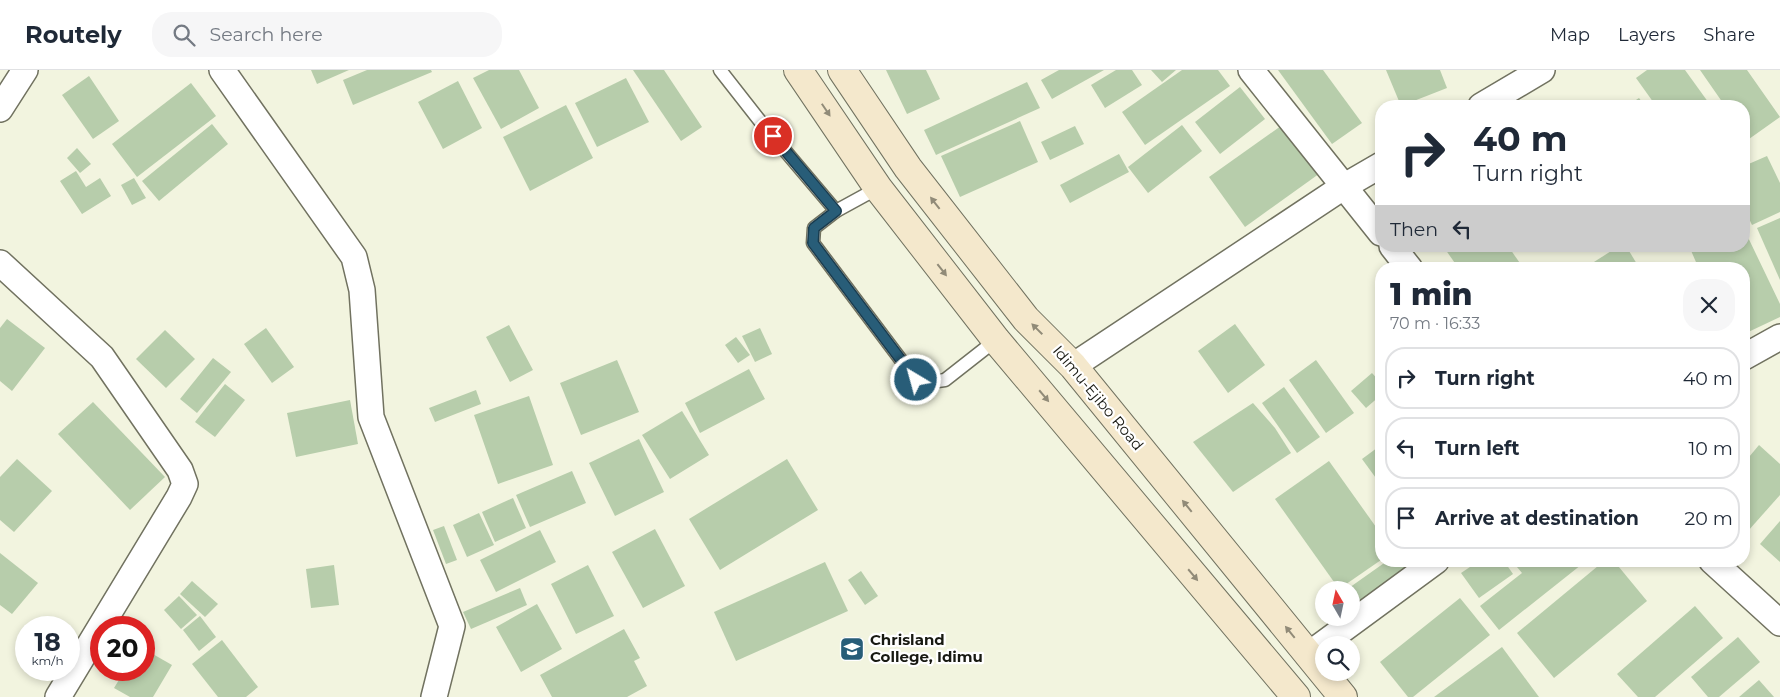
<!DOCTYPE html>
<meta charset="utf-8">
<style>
body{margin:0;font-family:Montserrat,sans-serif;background:#f6f6f7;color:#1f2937;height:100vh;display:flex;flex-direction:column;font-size:19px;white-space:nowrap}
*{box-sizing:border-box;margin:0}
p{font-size:16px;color:#747a83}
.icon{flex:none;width:28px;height:28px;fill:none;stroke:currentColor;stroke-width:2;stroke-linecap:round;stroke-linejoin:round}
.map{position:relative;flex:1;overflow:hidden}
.details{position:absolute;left:1375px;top:192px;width:375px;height:305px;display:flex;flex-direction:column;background:#fff;border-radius:20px;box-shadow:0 2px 8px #0003}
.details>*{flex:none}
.top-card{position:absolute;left:1375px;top:30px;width:375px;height:152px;border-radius:20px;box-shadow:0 2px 8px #0003;background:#fff;color:#1f2937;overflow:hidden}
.needle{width:32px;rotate:351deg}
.fabs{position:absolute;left:1315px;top:511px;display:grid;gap:10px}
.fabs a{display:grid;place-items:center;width:45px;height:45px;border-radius:50%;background:#fff;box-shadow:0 2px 8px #0003;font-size:25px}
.speed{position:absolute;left:15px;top:546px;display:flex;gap:10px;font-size:25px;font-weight:700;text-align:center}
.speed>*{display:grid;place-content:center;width:65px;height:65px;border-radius:50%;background:#fff;box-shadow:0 2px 8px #0003;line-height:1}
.speed small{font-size:12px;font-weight:400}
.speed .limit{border:8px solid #d22;background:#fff;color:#111}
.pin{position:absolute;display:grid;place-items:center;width:42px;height:42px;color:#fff;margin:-21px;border:2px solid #fff;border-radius:50%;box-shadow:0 1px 5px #0007}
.me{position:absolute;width:55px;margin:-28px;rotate:323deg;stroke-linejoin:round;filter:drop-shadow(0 0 4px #0008)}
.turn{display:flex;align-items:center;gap:18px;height:105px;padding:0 15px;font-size:22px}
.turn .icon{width:65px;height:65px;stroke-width:2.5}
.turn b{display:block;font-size:35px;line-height:42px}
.then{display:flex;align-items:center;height:48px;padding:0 15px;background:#0003;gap:10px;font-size:19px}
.round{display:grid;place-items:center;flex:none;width:52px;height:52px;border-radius:20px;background:#f6f6f7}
.headline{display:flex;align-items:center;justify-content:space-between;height:85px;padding:0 15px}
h1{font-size:30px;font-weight:800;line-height:38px}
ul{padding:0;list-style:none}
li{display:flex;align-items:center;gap:15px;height:62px;margin:0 10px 8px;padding:0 5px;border:2px solid #e0e1e3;border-radius:20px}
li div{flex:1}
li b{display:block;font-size:19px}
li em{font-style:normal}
header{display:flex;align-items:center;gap:30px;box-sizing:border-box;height:70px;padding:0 25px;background:#fff;border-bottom:1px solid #e0e1e3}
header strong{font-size:24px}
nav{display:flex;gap:28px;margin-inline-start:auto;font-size:18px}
.search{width:350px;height:45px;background:#f6f6f7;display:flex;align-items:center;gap:12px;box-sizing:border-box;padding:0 18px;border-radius:20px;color:#747a83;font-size:19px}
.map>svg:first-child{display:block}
</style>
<header>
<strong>Routely</strong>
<div class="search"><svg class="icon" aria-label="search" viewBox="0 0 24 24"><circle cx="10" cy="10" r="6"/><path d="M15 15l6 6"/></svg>Search here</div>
<nav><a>Map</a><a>Layers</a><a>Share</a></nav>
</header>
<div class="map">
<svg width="1780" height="627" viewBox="0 0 1780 627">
<rect width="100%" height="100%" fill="#f2f4df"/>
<!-- building -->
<g fill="#b7cdab">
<path d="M311,0H349L317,14Z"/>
<path d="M367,0H431L432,2L353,35L343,10Z"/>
<path d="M489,0H519L539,38L501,59L473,8Z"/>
<path d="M633,0H664L702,57L681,71Z"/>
<path d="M886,0H926L940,29L907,44Z"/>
<path d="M1059,0H1104L1052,29L1041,10Z"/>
<path d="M1116,0H1132L1142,15L1105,38L1091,15Z"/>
<path d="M1151,0H1176L1162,12Z"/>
<path d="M1182,0H1218L1230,16L1145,75L1122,42Z"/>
<path d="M1278,0H1323L1362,53L1332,74Z"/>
<path d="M1386,0H1440L1447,18L1401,36Z"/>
<path d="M1647,0H1685L1711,36H1656L1636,8Z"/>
<path d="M1700,0H1747L1780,47L1749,69L1744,62V36H1725Z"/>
<path d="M89,6L119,51L93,69L62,25Z"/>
<path d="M626,8L649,52L597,77L575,33Z"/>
<path d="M458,11L482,58L443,79L418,32Z"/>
<path d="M1027,12L1040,38L936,85L924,60Z"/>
<path d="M191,13L216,46L137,107L112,74Z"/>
<path d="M1240,17L1265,49L1220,84L1195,52Z"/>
<path d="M1639,28L1645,36H1627Z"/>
<path d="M566,35L593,88L530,121L503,67Z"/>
<path d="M1020,51L1038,92L960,127L941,86Z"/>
<path d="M1288,51L1323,101L1245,157L1209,107Z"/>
<path d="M212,54L228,74L159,131L142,111Z"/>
<path d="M1182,55L1202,81L1148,123L1128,97Z"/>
<path d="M1075,56L1084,74L1050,90L1041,72Z"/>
<path d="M77,78L91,94L80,103L67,88Z"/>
<path d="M1119,84L1129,102L1070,133L1060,115Z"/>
<path d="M1767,86L1780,113V142L1752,155L1744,138V96Z"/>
<path d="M76,101L86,117L100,108L111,126L82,144L60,111Z"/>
<path d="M134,108L146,128L132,135L121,115Z"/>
<path d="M1780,148V210L1757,158Z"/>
<path d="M1744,159L1780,234V247L1744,264V199H1699L1689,176H1744Z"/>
<path d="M1443,176H1508L1524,199H1459Z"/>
<path d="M1619,176H1626L1640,199H1583Z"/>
<path d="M7,249L45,278L12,321L0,311V258Z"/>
<path d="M1235,254L1265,295L1228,323L1198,281Z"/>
<path d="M509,255L533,300L510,312L486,267Z"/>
<path d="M266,258L294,297L272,313L244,274Z"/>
<path d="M760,258L772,284L755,292L742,266Z"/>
<path d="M165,260L195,289L166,318L136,289Z"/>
<path d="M736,267L750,285L738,293L725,275Z"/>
<path d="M213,288L231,302L197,343L180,329Z"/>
<path d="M617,290L639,342L581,365L560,313Z"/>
<path d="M1316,290L1354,343L1326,363L1289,310Z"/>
<path d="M749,299L765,329L700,363L685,333Z"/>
<path d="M1372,303L1381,313V325L1366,338L1351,321Z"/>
<path d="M225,314L245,330L215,367L195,352Z"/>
<path d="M1284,317L1320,367L1297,383L1262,333Z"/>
<path d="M476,320L481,334L435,352L429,338Z"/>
<path d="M529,326L553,395L498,414L474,345Z"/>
<path d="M350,330L358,374L296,387L287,343Z"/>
<path d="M93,332L165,407L130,440L58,364Z"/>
<path d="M1253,333L1275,358L1291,383L1233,422L1193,372Z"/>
<path d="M682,341L709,385L670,409L642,365Z"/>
<path d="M639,369L664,422L615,446L589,393Z"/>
<path d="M1381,375V415L1362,389Z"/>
<path d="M1759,375L1780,394V425L1748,461L1744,457V393Z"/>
<path d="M17,389L52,421L14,462L0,450V407Z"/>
<path d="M787,389L818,440L720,500L689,449Z"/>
<path d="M1329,391L1381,464V490L1339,519L1275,429Z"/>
<path d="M572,401L586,433L530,457L516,425Z"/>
<path d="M513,428L526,458L495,472L482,442Z"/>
<path d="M479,443L494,475L467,487L453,455Z"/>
<path d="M1780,451V492L1760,474Z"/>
<path d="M444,456L457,490L446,494L433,460Z"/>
<path d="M655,459L685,516L643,538L612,482Z"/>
<path d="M540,460L556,492L496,522L480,490Z"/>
<path d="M0,483L38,513L12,544L0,535Z"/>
<path d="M1387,491H1411L1413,494L1351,537V520H1346Z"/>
<path d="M1479,491H1504L1513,504L1479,528L1461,503Z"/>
<path d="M1512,491H1586L1499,560L1480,536L1522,503Z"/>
<path d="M1604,491H1614L1647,531L1554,608L1517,563Z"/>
<path d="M825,492L848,541L736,591L714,542Z"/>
<path d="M334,495L339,535L311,538L306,499Z"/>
<path d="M588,495L614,546L576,564L551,514Z"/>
<path d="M861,501L878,526L865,535L848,510Z"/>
<path d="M192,511L218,534L205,547L180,524Z"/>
<path d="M520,518L527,535L471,559L463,542Z"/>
<path d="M179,526L197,545L181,559L164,540Z"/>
<path d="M1460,528L1490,565L1413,627H1408L1380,592Z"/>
<path d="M537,534L562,579L521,602L496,557Z"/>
<path d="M1695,536L1723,568L1655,627H1638L1617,604Z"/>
<path d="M200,546L216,567L199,581L183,560Z"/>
<path d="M624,559L640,588L634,591L647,616L627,627H552L540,605Z"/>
<path d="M1738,567L1760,592L1719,627H1708L1691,607Z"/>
<path d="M222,570L258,617L246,627H218L192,594Z"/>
<path d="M1502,577L1539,627H1434Z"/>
<path d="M144,579L172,595L153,627H130L114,618L125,600H144Z"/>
<path d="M1759,610L1774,627H1739Z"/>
</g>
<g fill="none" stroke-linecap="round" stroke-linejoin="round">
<defs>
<g id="service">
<path d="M720,0L760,51L836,141L878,118"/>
<path d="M836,141L814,158L813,173L916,310L930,312L945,310L996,270"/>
</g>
<g id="minor">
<path d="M222,0L354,187L362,220L371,347L452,556L434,627"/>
<path d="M1251,0L1381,163"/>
<path d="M1481,36L1542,0"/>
<path d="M0,39L25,0"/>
<path d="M1392,176L1410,199"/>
<path d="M0,193L102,287L180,400L185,414L179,427L58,627"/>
<path d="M1744,287L1780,267"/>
<path d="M1073,296L1343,117L1381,95"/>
<path d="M1712,491L1780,553"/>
<path d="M1308,585L1436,491"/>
</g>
<g id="secondary">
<path d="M798,0L878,118L996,270L1296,627"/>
<path d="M842,0L908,98L1026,249L1073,296L1343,627"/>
</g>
</defs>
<!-- service casing -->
<use href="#service" stroke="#717260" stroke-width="15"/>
<!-- minor casing -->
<use href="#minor" stroke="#717260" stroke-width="28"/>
<!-- secondary casing -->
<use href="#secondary" stroke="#717260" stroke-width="30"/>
<!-- service -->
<use href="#service" stroke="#fff" stroke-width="12"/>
<!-- minor -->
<use href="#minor" stroke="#fff" stroke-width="25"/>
<!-- secondary -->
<use href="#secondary" stroke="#f4e8cc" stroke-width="28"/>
</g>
<!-- one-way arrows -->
<defs><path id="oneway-solid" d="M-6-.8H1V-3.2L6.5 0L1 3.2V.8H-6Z" transform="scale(1.25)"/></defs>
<g fill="#918b78">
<use href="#oneway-solid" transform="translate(826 40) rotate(56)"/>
<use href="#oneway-solid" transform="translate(935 133) rotate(-128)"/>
<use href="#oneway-solid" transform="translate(942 200) rotate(52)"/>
<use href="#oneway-solid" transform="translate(1037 259) rotate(-135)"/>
<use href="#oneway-solid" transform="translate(1044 326) rotate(50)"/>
<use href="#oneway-solid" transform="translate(1187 436) rotate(-129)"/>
<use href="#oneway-solid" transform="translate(1193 505) rotate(50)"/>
<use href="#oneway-solid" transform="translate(1290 562) rotate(-129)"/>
</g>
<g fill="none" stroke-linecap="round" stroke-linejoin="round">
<defs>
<path id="route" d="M773,66L836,141L814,158L813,173L916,310"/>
</defs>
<!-- route casing -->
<use href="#route" stroke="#1a3c4e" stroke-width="12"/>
<!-- route -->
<use href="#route" stroke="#285d78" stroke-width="9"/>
</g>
<!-- icons -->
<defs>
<symbol id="school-square" viewBox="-11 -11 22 22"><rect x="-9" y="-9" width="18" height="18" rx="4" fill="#285d78" stroke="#fff"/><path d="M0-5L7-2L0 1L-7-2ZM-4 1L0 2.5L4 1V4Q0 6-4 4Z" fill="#fff"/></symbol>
</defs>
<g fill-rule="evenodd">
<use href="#school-square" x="838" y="565" width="28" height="28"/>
</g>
<g text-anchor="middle" stroke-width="4.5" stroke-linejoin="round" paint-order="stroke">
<!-- street labels -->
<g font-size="15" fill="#181912" stroke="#fff">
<text transform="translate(1098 328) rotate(50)" y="5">Idimu-Ejibo Road</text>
</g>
<!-- poi labels -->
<g font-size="15" font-weight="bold" fill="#181912" stroke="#fff" text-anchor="start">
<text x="870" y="575">Chrisland<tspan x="870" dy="17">College, Idimu</tspan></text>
</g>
</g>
</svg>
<div class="fabs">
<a><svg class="needle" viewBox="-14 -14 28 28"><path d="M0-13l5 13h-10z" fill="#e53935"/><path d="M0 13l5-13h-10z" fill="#747a83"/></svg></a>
<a><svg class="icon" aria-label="search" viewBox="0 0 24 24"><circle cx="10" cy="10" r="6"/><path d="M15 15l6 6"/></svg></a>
</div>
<div class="speed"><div>18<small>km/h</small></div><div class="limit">20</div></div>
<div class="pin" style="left:773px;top:66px;background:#d93025"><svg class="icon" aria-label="arrive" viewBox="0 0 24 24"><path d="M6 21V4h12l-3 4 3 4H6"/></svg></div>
<svg class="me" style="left:916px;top:310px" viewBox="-20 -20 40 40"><circle r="17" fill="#285d78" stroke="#fff" stroke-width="3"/><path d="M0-11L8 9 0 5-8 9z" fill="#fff"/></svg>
<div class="top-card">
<div class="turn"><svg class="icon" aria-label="right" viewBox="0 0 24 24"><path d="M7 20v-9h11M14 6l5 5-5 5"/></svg><div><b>40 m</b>Turn right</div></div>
<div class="then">Then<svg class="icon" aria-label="left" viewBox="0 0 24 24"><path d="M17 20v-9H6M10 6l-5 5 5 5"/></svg></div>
</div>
<section class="details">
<div class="headline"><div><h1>1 min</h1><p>70 m · 16:33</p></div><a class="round"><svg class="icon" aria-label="close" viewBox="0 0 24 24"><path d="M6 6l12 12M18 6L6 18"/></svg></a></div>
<ul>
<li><svg class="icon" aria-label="right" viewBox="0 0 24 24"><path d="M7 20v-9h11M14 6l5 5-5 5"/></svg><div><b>Turn right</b></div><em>40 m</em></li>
<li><svg class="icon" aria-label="left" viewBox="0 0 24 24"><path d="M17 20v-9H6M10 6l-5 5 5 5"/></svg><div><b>Turn left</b></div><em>10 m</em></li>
<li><svg class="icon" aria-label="arrive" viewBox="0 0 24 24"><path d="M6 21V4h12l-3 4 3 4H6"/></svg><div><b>Arrive at destination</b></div><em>20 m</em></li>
</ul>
</section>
</div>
